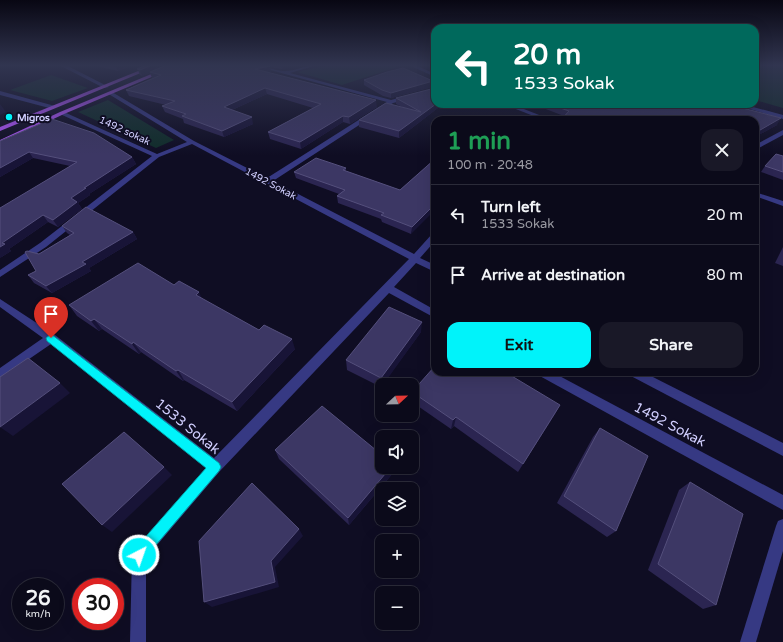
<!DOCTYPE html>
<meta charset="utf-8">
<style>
body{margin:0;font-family:"Varela Round",sans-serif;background:#191827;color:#f1f3f6;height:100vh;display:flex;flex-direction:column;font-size:15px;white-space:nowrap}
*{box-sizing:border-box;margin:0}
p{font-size:13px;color:#9a9aa2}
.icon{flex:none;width:22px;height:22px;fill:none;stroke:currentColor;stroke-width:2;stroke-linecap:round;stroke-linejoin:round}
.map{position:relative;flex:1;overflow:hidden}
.drawer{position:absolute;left:431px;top:116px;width:328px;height:260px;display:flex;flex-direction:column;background:#0b0a1a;border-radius:12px;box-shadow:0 4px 16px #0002,0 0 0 1px #2b2b39}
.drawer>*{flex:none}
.hud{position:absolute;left:431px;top:24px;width:328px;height:84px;border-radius:12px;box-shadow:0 4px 16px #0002,0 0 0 1px #2b2b39;background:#00695c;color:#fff;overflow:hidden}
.needle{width:26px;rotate:68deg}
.controls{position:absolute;left:375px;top:378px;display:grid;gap:8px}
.controls a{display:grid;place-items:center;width:44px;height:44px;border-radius:8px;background:#0b0a1a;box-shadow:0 4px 16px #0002,0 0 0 1px #2b2b39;font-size:20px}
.speed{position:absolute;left:12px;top:578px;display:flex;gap:8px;font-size:20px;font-weight:700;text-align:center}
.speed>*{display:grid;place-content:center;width:52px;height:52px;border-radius:50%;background:#0b0a1a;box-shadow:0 4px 16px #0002,0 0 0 1px #2b2b39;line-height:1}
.speed small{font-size:10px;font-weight:400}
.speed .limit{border:6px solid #d22;background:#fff;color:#111}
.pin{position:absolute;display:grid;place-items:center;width:34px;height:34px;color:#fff;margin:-41px -17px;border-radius:50% 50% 50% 0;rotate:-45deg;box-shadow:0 0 4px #0007}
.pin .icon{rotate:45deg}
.me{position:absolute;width:44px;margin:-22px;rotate:41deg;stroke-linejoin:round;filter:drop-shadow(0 0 3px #0008)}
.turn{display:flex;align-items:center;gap:14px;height:84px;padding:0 16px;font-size:18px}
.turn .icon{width:52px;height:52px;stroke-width:2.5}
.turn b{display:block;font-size:28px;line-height:34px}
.round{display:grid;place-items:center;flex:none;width:42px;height:42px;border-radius:12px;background:#191827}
.head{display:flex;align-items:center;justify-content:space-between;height:68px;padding:0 16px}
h1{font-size:24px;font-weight:700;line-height:30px;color:#1e9e55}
.primary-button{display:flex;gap:8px;margin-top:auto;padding:8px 16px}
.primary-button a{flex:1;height:46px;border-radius:12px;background:#00f3fa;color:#111;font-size:16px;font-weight:700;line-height:46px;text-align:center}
.primary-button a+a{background:#191827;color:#f1f3f6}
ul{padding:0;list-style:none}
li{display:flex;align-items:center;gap:12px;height:60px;padding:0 16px;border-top:1px solid #2b2b39}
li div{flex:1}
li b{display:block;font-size:15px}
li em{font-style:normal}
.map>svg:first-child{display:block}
</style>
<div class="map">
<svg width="783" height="642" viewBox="0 0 783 642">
<rect width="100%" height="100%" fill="#0f0d23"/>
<!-- green -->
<g fill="#102d2a">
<path d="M328,65H394L397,67L342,85L297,72Z"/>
<path d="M755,65H783V108L755,100Z"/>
<path d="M51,75L88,88L52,101L10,90Z"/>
<path d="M108,100L174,140L156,148L78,112Z"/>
</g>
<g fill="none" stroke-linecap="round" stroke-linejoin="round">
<!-- minor -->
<g fill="#363983" fill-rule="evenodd">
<path d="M59,65H66L109,87L104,88Z"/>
<path d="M252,65C263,65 272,70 283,71C292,72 306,65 317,65L290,73L391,100L435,88V92L393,103L273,181L414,254L432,234L435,233V241L420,258L435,265V272L416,263L394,287L435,310V318L389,293L220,471L146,558V642H130L132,555L134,550L206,468L51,344L0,379V368L43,338L0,307V299L55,335L214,458L409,259L192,144L159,157L46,247L0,277V270L40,243L152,156L60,114V112H64L157,154L187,142L107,93L112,92L194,141L267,178L387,102Z"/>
<path d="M409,65H416L435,74V77Z"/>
<path d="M0,91L55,106L56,107L53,109L0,95Z"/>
<path d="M503,104H511L552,120H544Z"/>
<path d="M733,104H742L783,115V119Z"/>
<path d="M783,130V135L755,150V145Z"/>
<path d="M755,192L783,201V206L755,196Z"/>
<path d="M536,372H552L783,495V510L538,375Z"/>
<path d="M627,372H643L783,443V456L629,375Z"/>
<path d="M783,519V551L756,642H740L776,526L778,521Z"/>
</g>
<!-- major -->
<g fill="#b356ff" fill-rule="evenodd">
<path d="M153,65H160L0,131V127Z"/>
<path d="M173,65H180L64,114L0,144V140L60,112Z"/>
</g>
</g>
<!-- wall -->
<g fill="#2b2551">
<path d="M92,65H133L118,71Z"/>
<path d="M136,65H300L282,69L270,67L271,72H268L377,107L350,124L343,122L301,149L270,139L268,132L313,108L267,94L232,110L253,124L224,137L184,123L183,119L165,112L162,106L166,105L129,96L126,90L152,78L150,73L142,76L140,75Z"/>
<path d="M364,80L432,87L391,98L383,96L364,85Z"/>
<path d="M396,98L435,104H443L399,138L359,127V120L402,107L396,104Z"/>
<path d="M544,104H727L777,125L755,137V120L564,116L543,108Z"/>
<path d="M0,141L132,157L136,164L89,194L90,195L78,203L82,209L58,227L48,222L9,249L11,251L0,258L70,166L33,158L0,177Z"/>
<path d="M783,156V180L761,172L765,166Z"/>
<path d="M435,159L411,234L382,222L381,219L338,203L337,196L339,194L296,178L294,172L346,168V171L400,190Z"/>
<path d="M62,226L133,232L137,239L89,268L91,271L52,293L34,283L28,275L36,271L39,254L70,235L67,233Z"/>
<path d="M783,247V266L775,263Z"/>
<path d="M174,285L202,299L259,330L295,349L237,411L184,380L183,381L141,352L139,354L102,329L99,331L77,316L69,305Z"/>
<path d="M421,332L382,385L381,387L347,370L346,360Z"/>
<path d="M412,392L560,405L555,414L518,472L454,426L451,429L412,402Z"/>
<path d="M600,428L616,531L607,537L557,503L593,437Z"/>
<path d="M275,450L393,473L349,525L279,459Z"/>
<path d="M690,482L716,605L703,609L648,570L679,490Z"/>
</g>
<!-- shaded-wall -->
<g fill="#181437">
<path d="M115,65H133L118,71Z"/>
<path d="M136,65H148L138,70Z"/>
<path d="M152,65H168L142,76L140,70Z"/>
<path d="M281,65H300L282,69Z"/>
<path d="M270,66L271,72L256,75L255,69Z"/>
<path d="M433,81L432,87L391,98V93Z"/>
<path d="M265,88L267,94L225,113L224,107Z"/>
<path d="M376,100L377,107L350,124L349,117Z"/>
<path d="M0,104L6,112L0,115Z"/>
<path d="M436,104H443L399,138V131Z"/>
<path d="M343,116V122L301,149L300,142Z"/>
<path d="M252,117L253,124L224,137L222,131Z"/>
<path d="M781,118L777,125L755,137V133Z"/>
<path d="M29,152L33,158L0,177V168Z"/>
<path d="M132,157L136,164L89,194L90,195L78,203L82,209L58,227L53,220L71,198L84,188Z"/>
<path d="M435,204V210L411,234L412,227Z"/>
<path d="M43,215L48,222L9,249L11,251L0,258V247L2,243Z"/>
<path d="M133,232L137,239L89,268L91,271L52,293L46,286L82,262Z"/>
<path d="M199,292L204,303L196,295Z"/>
<path d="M94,319L102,329L99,331L91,321Z"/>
<path d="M422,322L421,332L383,385H382L381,387V378Z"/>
<path d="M292,339L295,349L237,411L232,402Z"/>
<path d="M133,342L141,352L139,354L132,344Z"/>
<path d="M178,370L184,380L183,381L176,371Z"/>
<path d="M60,383L70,393L13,436L0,427Z"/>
<path d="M560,405L555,414L518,472L523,464Z"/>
<path d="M456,417L454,426L451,429L453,420Z"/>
<path d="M164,467L172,475L112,532L102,525Z"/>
<path d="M391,467H393V473L349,525L348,518Z"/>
<path d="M299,529L303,536L275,567L279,587L212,607L204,602L271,561Z"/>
</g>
<!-- building -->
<g fill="#3c3764" stroke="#544f7c">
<path d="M146,65H152L140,70L137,69Z"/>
<path d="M167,65H268L270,66L255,69L376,100L349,117L343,116L300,142L268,132L321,104L265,88L224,107L252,117L222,131L182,116L186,114L162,106L175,101L126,90L161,75L150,72Z"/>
<path d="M403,68L433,81L391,93L382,90L364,80L387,72Z"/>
<path d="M435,88V104H436L399,131L359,120L386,103L421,112L396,98Z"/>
<path d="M549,104H727L781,118L755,133V120H561L569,111Z"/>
<path d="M52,119L94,133L132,157L84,188H86L71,198L77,202L53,220L43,215L2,243L5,244L0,247V208L77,162L29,152L0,168V141Z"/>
<path d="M776,154L783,156V172L765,166Z"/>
<path d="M316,158L346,168L343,170L400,190L435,159V204L412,227L381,215L384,213L337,196L345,190L294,172Z"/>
<path d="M86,207L133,232L82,262L86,264L46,286L28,275L36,271L25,252L27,251L39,254L74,233L62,226Z"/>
<path d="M138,263L174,285L179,281L199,292L196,295L259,330L264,325L292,339L232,402L178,370L176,371L133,342L132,344L94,319L91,321L69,305Z"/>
<path d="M389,307L422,322L381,378L346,360Z"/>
<path d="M28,358L60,383L0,427V377Z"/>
<path d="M435,366V372H505L560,405L523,464L456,417L453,420L412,392Z"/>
<path d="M322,406L382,455V467H391L348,518L275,450Z"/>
<path d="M600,428L648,456L616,531L564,496Z"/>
<path d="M124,432L164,467L102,525L62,484Z"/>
<path d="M690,482L743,514L716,605L658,564Z"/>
<path d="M252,483L299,529L271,561L275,582L204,602L199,541Z"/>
</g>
<!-- sky -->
<linearGradient id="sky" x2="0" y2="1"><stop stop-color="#080713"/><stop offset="0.42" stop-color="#313550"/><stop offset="1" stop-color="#313550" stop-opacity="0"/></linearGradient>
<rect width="783" height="155" fill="url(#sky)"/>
<!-- route -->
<path fill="#00f3fa" stroke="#009ea2" d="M51,334L219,463L221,467L219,471L144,559L139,561L134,559L132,555L134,550L206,468L47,341L46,338Z"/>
<!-- markers -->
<circle fill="#00f3fa" stroke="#0f0d23" stroke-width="1.5" cx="9" cy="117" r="4"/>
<g text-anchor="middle" stroke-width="4" stroke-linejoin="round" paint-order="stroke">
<!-- far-poi labels -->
<g font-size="10" font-weight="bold" fill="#d1cfff" stroke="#0f0d23" text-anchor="start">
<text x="17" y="121">Migros</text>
</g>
<!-- far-street labels -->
<g font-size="10" fill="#d1cfff" stroke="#0f0d23">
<text transform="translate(125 130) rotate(25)" y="4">1492 sokak</text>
<text transform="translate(271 183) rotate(28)" y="4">1492 Sokak</text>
</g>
<!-- near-street labels -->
<g font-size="14" fill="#d1cfff" stroke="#0f0d23">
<text transform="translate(670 424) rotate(28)" y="5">1492 Sokak</text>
<text transform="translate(188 426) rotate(39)" y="5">1533 Sokak</text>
</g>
</g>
</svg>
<div class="controls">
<a><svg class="needle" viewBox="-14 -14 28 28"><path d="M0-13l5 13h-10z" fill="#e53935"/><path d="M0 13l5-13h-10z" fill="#9a9aa2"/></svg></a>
<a><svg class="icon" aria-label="sound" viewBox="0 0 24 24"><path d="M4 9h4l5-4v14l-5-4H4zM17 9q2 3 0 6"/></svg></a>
<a><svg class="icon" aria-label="layers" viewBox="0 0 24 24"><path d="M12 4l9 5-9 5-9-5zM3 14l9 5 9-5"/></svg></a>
<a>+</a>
<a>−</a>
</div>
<div class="speed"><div>26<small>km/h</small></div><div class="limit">30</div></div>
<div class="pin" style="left:51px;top:338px;background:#d93025"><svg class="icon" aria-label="arrive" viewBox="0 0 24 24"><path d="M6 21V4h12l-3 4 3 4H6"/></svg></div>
<svg class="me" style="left:139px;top:555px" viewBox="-20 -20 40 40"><circle r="17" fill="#00f3fa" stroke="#fff" stroke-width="3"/><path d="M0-11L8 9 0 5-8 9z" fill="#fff"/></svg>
<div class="hud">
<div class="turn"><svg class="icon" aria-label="left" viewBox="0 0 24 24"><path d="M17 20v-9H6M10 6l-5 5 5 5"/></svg><div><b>20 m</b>1533 Sokak</div></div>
</div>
<section class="drawer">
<div class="head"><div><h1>1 min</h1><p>100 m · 20:48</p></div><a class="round"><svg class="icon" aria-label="close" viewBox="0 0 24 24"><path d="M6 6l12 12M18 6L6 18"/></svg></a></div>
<ul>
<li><svg class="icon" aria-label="left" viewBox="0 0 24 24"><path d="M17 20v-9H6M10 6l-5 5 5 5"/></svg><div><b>Turn left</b><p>1533 Sokak</p></div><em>20 m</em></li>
<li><svg class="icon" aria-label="arrive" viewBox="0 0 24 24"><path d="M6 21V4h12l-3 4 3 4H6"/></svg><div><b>Arrive at destination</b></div><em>80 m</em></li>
</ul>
<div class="primary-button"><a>Exit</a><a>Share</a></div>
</section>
</div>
